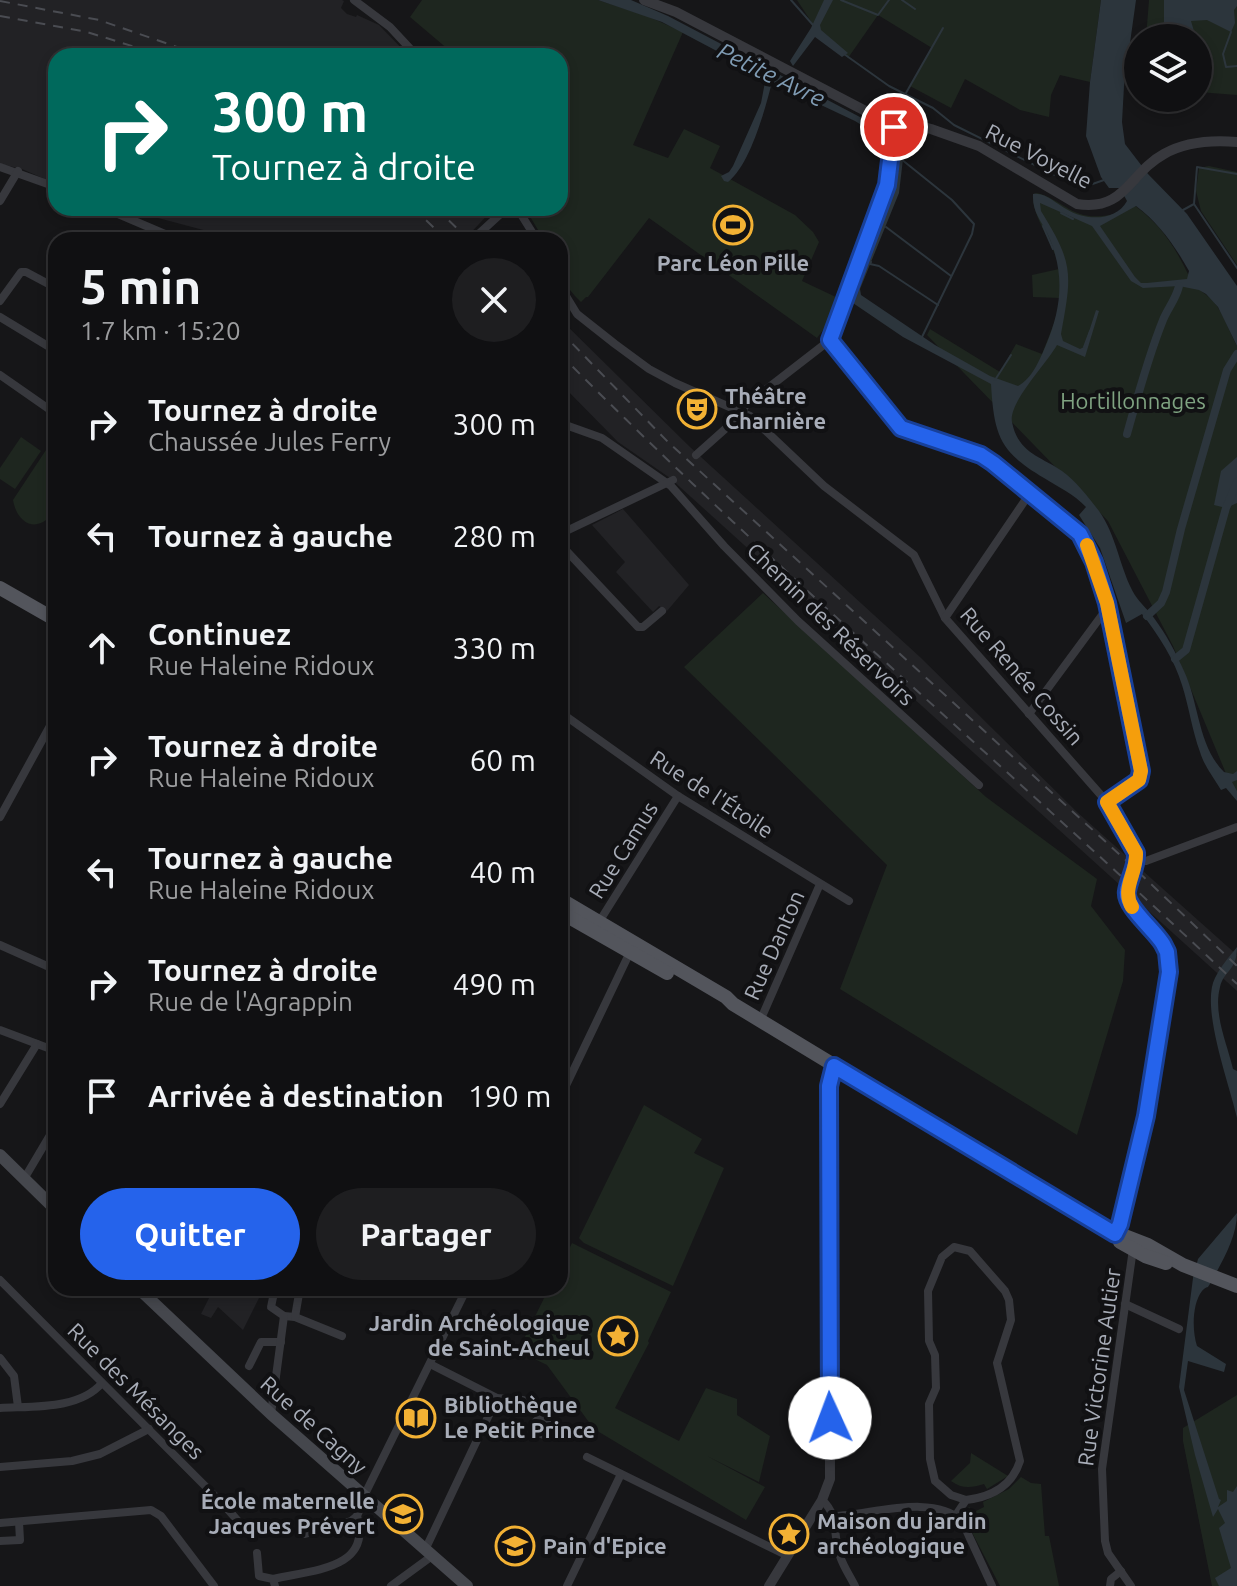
<!DOCTYPE html>
<html lang="fr">
<meta charset="utf-8">
<style>
body{margin:0;font-family:Ubuntu,sans-serif;background:#1e1e20;color:#f1f3f6;height:100vh;display:flex;flex-direction:column;font-size:30px;white-space:nowrap}
*{box-sizing:border-box;margin:0}
p{font-size:26px;color:#9c9d9f}
.icon{flex:none;width:44px;height:44px;fill:none;stroke:currentColor;stroke-width:2;stroke-linecap:round;stroke-linejoin:round}
.map{position:relative;flex:1;overflow:hidden}
.side{position:absolute;left:48px;top:232px;width:520px;height:1064px;display:flex;flex-direction:column;background:#101012;border-radius:24px;box-shadow:0 4px 12px #0003,0 0 0 2px #303032}
.side>*{flex:none}
.banner{position:absolute;left:48px;top:48px;width:520px;height:168px;border-radius:24px;box-shadow:0 4px 12px #0003,0 0 0 2px #303032;background:#00695c;color:#fff;overflow:hidden}
.buttons{position:absolute;left:1124px;top:24px;display:grid;gap:16px}
.buttons a{display:grid;place-items:center;width:88px;height:88px;border-radius:50%;background:#101012;box-shadow:0 4px 12px #0003,0 0 0 2px #303032;font-size:40px}
.pin{position:absolute;display:grid;place-items:center;width:68px;height:68px;color:#fff;margin:-34px;border:4px solid #fff;border-radius:50%;box-shadow:0 2px 8px #0007}
.me{position:absolute;width:88px;margin:-44px;rotate:358deg;stroke-linejoin:round;filter:drop-shadow(0 0 6px #0008)}
.turn{display:flex;align-items:center;gap:28px;height:168px;padding:0 32px;font-size:36px}
.turn .icon{width:104px;height:104px;stroke-width:2.5}
.turn b{display:block;font-size:56px;line-height:68px}
.round{display:grid;place-items:center;flex:none;width:84px;height:84px;border-radius:42px;background:#1e1e20}
.head{display:flex;align-items:center;justify-content:space-between;height:136px;padding:0 32px}
h1{font-size:48px;font-weight:600;line-height:60px}
.cta{display:flex;gap:16px;margin-top:auto;padding:16px 32px}
.cta a{flex:1;height:92px;border-radius:48px;background:#2563eb;color:#fff;font-size:32px;font-weight:600;line-height:92px;text-align:center}
.cta a+a{background:#1e1e20;color:#f1f3f6}
ul{padding:0;list-style:none}
li{display:flex;align-items:center;gap:24px;height:112px;padding:0 32px}
li div{flex:1}
li b{display:block;font-size:30px}
li em{font-style:normal}
.map>svg:first-child{display:block}
</style>
<div class="map">
<svg width="1237" height="1586" viewBox="0 0 1237 1586">
<rect width="100%" height="100%" fill="#161618"/>
<!-- built -->
<g fill="#222225">
<path d="M0,0H342L344,1L341,8L347,14L356,17L357,15L379,25L409,56H56V184L22,169L0,164Z"/>
<path d="M110,208H494L464,240H241L128,210L126,215Z"/>
<path d="M560,319L690,447L920,657L1077,812L1237,955V991L670,478L618,442L560,383Z"/>
<path d="M623,509L689,585L667,611L659,606L653,612L616,572L625,562L592,525Z"/>
<path d="M199,1288H264L243,1330L218,1307L211,1318L201,1314L209,1298Z"/>
</g>
<!-- green -->
<g fill="#1e261f">
<path d="M422,0H598L647,16L683,32L633,145L668,158L684,129L720,146L710,168L795,215L813,232L819,242L802,281L838,298L829,322L817,338L649,218L588,297H586L581,302C559,281 560,269 560,240H544L525,208H560V56H456L410,17Z"/>
<path d="M797,0H1101L1090,82L1060,75L1051,95L1049,117L1020,110L965,79L951,108L910,86L932,48L878,15L848,58L816,29Z"/>
<path d="M1149,0H1237V95L1198,92V38H1146Z"/>
<path d="M1209,166L1237,172V265L1201,211L1196,191L1199,168Z"/>
<path d="M1037,193C1063,200 1071,219 1102,216C1115,215 1121,212 1128,201C1160,222 1174,245 1190,278C1196,290 1210,295 1217,306C1225,318 1230,333 1237,346V800L1173,646L1108,521L927,335L930,329L1000,372L1016,344L1042,354L1058,313L1060,298L1033,297L1032,275L1059,269C1055,242 1032,220 1033,194Z"/>
<path d="M21,437L41,451L15,489L0,479V468Z"/>
<path d="M56,446C56,463 60,486 56,503C49,531 19,533 13,500L48,447Z"/>
<path d="M763,593L986,797L1097,879L1091,906L1125,950L1123,981L1077,1135L840,989L887,865L684,667Z"/>
<path d="M644,1105L702,1139L694,1153L724,1168L673,1286L584,1243L579,1238Z"/>
<path d="M572,1243L671,1292L648,1341L649,1343L615,1408L679,1441L706,1388L737,1399V1415L770,1436L759,1482L707,1456L765,1487L746,1520L594,1429L547,1365L518,1351L549,1288H560V1268Z"/>
<path d="M1237,1395V1586H1212L1183,1441V1428Z"/>
<path d="M971,1453L1008,1476L987,1489L984,1484C971,1488 962,1489 951,1481L970,1463Z"/>
<path d="M1021,1477L1031,1483L1041,1484L1045,1536H1049L1059,1586H1000L965,1519L964,1514L969,1507L974,1512L984,1507L983,1502L1009,1489Z"/>
</g>
<!-- water -->
<g fill="#2c353c" fill-rule="evenodd">
<path d="M598,0H631L668,16L896,136L903,159L899,193L860,289L861,295L935,345L990,376L1018,386C1032,379 1040,359 1046,345C1062,307 1065,273 1048,235C1041,220 1032,212 1033,194C1046,192 1056,204 1068,210C1087,221 1116,221 1127,201L1120,188H1109L1101,177L1086,136L1090,82L1101,0H1136L1124,86L1122,122L1125,144L1148,174L1187,214L1237,286V346L1218,307L1206,294L1199,290L1179,286L1143,288L1131,281L1092,226L1040,203L1041,211C1074,264 1072,274 1061,334L1063,341L1080,349L1084,347L1096,310L1099,311L1085,357L1057,345C1047,363 1008,403 1012,422C1018,453 1040,456 1062,471C1075,480 1089,498 1099,511C1116,535 1119,564 1132,590C1138,602 1147,608 1154,618C1166,634 1176,653 1184,671C1199,703 1198,746 1224,772L1233,774L1237,771V780L1232,782L1237,791V801L1226,788L1221,790C1214,778 1204,766 1200,752C1192,730 1189,707 1182,685C1175,661 1158,634 1142,614L1126,623L1100,548L1079,515L1086,507C1074,494 1058,487 1044,478C999,452 994,434 991,384L903,337L850,301L892,187L893,146L878,135L872,141L871,131L855,121L772,82C765,110 750,165 728,182L724,181L721,176L729,172L733,166L761,103L766,77L662,22ZM1136,206C1159,223 1175,246 1189,271L1187,279L1147,283H1141L1135,277L1100,226Z"/>
<path d="M824,0H833L820,25L821,30L848,53L842,57L815,37L793,66L790,61L811,28Z"/>
<path d="M1164,0H1237V6L1234,10L1235,23L1231,32L1207,20L1191,21L1196,38H1160L1164,22Z"/>
<path d="M1237,457V503L1226,508L1214,505L1221,471Z"/>
<path d="M1237,947C1237,971 1224,970 1220,987C1213,1014 1227,1043 1233,1069L1237,1071V1118C1230,1086 1200,1007 1215,978C1220,967 1230,956 1237,947Z"/>
<path d="M1237,1213C1237,1237 1222,1262 1211,1282C1206,1291 1209,1284 1202,1291C1192,1304 1192,1331 1197,1346L1226,1364L1224,1372L1188,1361L1184,1390L1219,1499L1221,1500L1218,1507L1227,1501V1490L1233,1492L1237,1486V1586H1219L1215,1578L1231,1568L1219,1528L1225,1523L1218,1509L1213,1517L1195,1455L1179,1387L1193,1278L1198,1259Z"/>
</g>
<g fill="none" stroke-linecap="round" stroke-linejoin="round">
<!-- stream -->
<g stroke="#2c353c" stroke-width="2">
<path d="M791,0L813,25"/>
<path d="M841,0L878,15L889,0"/>
<path d="M902,0L915,9"/>
<path d="M1231,32L1223,54L1226,67L1237,66"/>
<path d="M844,54L889,86L933,108L954,125L1081,188L1104,180"/>
<path d="M906,93L943,28"/>
<path d="M901,159L952,200L974,224L972,234L921,339"/>
<path d="M1194,204L1237,268"/>
<path d="M1183,210L1194,204L1197,167L1237,174"/>
<path d="M1061,213L1073,219"/>
<path d="M1043,226L1053,249"/>
<path d="M886,227L951,276"/>
<path d="M871,262L870,264L879,266L938,305"/>
<path d="M1084,347L1090,331"/>
<path d="M995,380L1011,355"/>
</g>
<!-- canal -->
<g stroke="#2c353c" stroke-width="8">
<path d="M1127,434C1138,395 1148,357 1163,320C1168,308 1176,299 1179,286"/>
<path d="M1147,616L1161,603L1166,592L1181,529L1227,370L1237,354"/>
<path d="M1175,659L1186,650L1226,508L1237,482"/>
</g>
<!-- minor -->
<g stroke="#37383d" stroke-width="8">
<path d="M354,0L390,27L417,56"/>
<path d="M0,167L56,187"/>
<path d="M0,201L18,171"/>
<path d="M104,208L179,240"/>
<path d="M517,208L537,240"/>
<path d="M472,240L507,208"/>
<path d="M560,286L577,314L615,344L649,369L675,383L750,416L824,486L914,555L945,618L1107,802L1136,853L1126,892L1128,902L1163,944L1167,952L1169,972L1146,1116L1120,1224L1115,1234"/>
<path d="M0,301L21,272H26L56,288"/>
<path d="M0,317L56,351"/>
<path d="M830,340L901,428L981,455L993,463L1080,534L1094,562L1107,603L1141,771L1139,780L1107,802"/>
<path d="M0,375L56,414"/>
<path d="M560,423L602,438L671,486L724,546L798,621L979,785"/>
<path d="M696,455L733,422L746,405L830,340L887,185L892,131L897,123"/>
<path d="M560,534L673,480"/>
<path d="M560,544L638,627H643L662,611"/>
<path d="M945,618L1030,493"/>
<path d="M560,712L678,796L849,901"/>
<path d="M1029,714L1102,615L1108,613"/>
<path d="M0,817L56,715"/>
<path d="M1136,860L1146,861L1237,827"/>
<path d="M599,922L678,796"/>
<path d="M0,945L56,970"/>
<path d="M760,1021L820,884"/>
<path d="M0,1030L56,1051"/>
<path d="M560,1098L631,950"/>
<path d="M0,1104L37,1044"/>
<path d="M24,1179L56,1125"/>
<path d="M0,1280L224,1505L245,1529"/>
<path d="M337,1288H338"/>
<path d="M1125,1304L1179,1329"/>
<path d="M284,1316L295,1317L342,1336"/>
<path d="M295,1317L300,1288"/>
<path d="M0,1358L14,1376L18,1407"/>
<path d="M430,1364L497,1398L523,1400L536,1408L541,1417L552,1423L553,1429L549,1436L537,1433L534,1428L535,1422L541,1417"/>
<path d="M249,1366L261,1342H281"/>
<path d="M0,1408C32,1406 79,1410 102,1383"/>
<path d="M271,1414L284,1316L271,1307L275,1288"/>
<path d="M587,1457L788,1556"/>
<path d="M0,1467L72,1461L100,1454L149,1429"/>
<path d="M364,1496L467,1288"/>
<path d="M822,1500C840,1516 832,1535 840,1556C843,1566 850,1576 855,1586"/>
<path d="M956,1515L966,1500C991,1497 1012,1486 1020,1461L997,1363L1011,1320L1009,1300L1005,1291L970,1251L954,1247L942,1257L928,1291L929,1341L935,1355L936,1388L929,1404L930,1459L935,1481L951,1495L966,1500"/>
<path d="M834,1516C870,1515 933,1493 962,1521L992,1586"/>
<path d="M0,1523L151,1510L161,1516L214,1586"/>
<path d="M305,1534L351,1521L357,1516L365,1498"/>
<path d="M0,1541L20,1540L19,1522"/>
<path d="M425,1550L497,1398"/>
<path d="M257,1553L259,1576L273,1579L275,1586"/>
<path d="M273,1579C310,1570 373,1570 357,1516"/>
<path d="M391,1586L432,1556"/>
<path d="M567,1586L621,1474"/>
<path d="M1110,1586L1111,1579L1121,1571"/>
<path d="M1131,1586L1108,1553L1105,1541L1102,1469L1133,1249"/>
</g>
<!-- tertiary -->
<g stroke="#37383d" stroke-width="10">
<path d="M644,0L676,12L875,116L897,123L906,122L931,129L979,146L1077,204C1125,212 1129,173 1164,154C1185,142 1213,140 1237,142"/>
<path d="M769,1586L822,1500L830,1479L829,1086L834,1066"/>
</g>
<!-- secondary -->
<g stroke="#45474d" stroke-width="12">
<path d="M0,1155L56,1210"/>
<path d="M138,1288L271,1414L467,1586"/>
</g>
<!-- primary -->
<g stroke="#53555c" stroke-width="14">
<path d="M0,588L56,620"/>
<path d="M560,899L726,997L733,1004L1099,1226L1148,1245L1183,1265L1237,1286"/>
<path d="M560,912L667,973"/>
<path d="M1120,1242L1145,1256L1166,1263"/>
</g>
<!-- rail -->
<g stroke="#4a4c52" stroke-width="2" stroke-dasharray="10 8" stroke-linecap="butt">
<path d="M0,1L99,20L203,56"/>
<path d="M0,16L87,32L164,56"/>
<path d="M413,208L447,240"/>
<path d="M436,208L469,240"/>
<path d="M560,331L669,443L1130,864L1237,966"/>
<path d="M560,354C777,573 1013,772 1237,984"/>
</g>
</g>
<g fill="none" stroke-linecap="round" stroke-linejoin="round">
<defs>
<path id="route" d="M830,1418L829,1086L834,1066L1115,1234L1120,1224L1146,1116L1169,972L1167,952L1163,944C1155,930 1124,906 1127,891C1129,878 1137,867 1136,853L1107,802L1139,780L1141,771L1107,603L1094,562L1080,534L993,463L981,455L901,428L830,340L887,185L894,127"/>
</defs>
<!-- route casing -->
<use href="#route" stroke="#184099" stroke-width="20"/>
<!-- route -->
<use href="#route" stroke="#2563eb" stroke-width="14"/>
<!-- slow -->
<path stroke="#f59e0b" stroke-width="14" d="M1087,545L1107,603L1141,771L1139,780L1107,802L1136,853C1137,873 1121,889 1132,907"/>
</g>
<!-- icons -->
<defs>
<symbol id="stadium-ring" viewBox="-11 -11 22 22"><circle r="9.5" fill="#111113" stroke="#f2b134" stroke-width="1.5"/><path d="M0-5a6.5 5 0 1 0 0 10a6.5 5 0 1 0 0-10ZM-3.5-1.8h7v3.6h-7Z" fill="#f2b134"/></symbol>
<symbol id="theatre-ring" viewBox="-11 -11 22 22"><circle r="9.5" fill="#111113" stroke="#f2b134" stroke-width="1.5"/><path d="M-5-5.5Q0-4 5-5.5V0Q5 5 0 6Q-5 5-5 0ZM-3.3-2.5H-1v1.5H-3.3ZM1-2.5H3.3v1.5H1ZM-2.8 1Q0 5.5 2.8 1Z" fill="#f2b134"/></symbol>
<symbol id="sight-ring" viewBox="-11 -11 22 22"><circle r="9.5" fill="#111113" stroke="#f2b134" stroke-width="1.5"/><path d="M0-6L1.8-2.2L6-1.7L2.9 1.2L3.7 5.4L0 3.3L-3.7 5.4L-2.9 1.2L-6-1.7L-1.8-2.2Z" fill="#f2b134"/></symbol>
<symbol id="library-ring" viewBox="-11 -11 22 22"><circle r="9.5" fill="#111113" stroke="#f2b134" stroke-width="1.5"/><path d="M-6-4Q-3-5.5-.7-3.5V5Q-3 3-6 4ZM6-4Q3-5.5 .7-3.5V5Q3 3 6 4Z" fill="#f2b134"/></symbol>
<symbol id="school-ring" viewBox="-11 -11 22 22"><circle r="9.5" fill="#111113" stroke="#f2b134" stroke-width="1.5"/><path d="M0-5L7-2L0 1L-7-2ZM-4 1L0 2.5L4 1V4Q0 6-4 4Z" fill="#f2b134"/></symbol>
</defs>
<g fill-rule="evenodd">
<use href="#stadium-ring" x="711" y="203" width="44" height="44"/>
<use href="#theatre-ring" x="675" y="387" width="44" height="44"/>
<use href="#sight-ring" x="596" y="1314" width="44" height="44"/>
<use href="#library-ring" x="394" y="1396" width="44" height="44"/>
<use href="#school-ring" x="381" y="1492" width="44" height="44"/>
<use href="#sight-ring" x="767" y="1512" width="44" height="44"/>
<use href="#school-ring" x="493" y="1524" width="44" height="44"/>
</g>
<g text-anchor="middle" stroke-width="8" stroke-linejoin="round" paint-order="stroke">
<!-- street labels -->
<g font-size="22" fill="#a8adb8" stroke="#111113">
<text transform="translate(1039 156) rotate(27)" y="8">Rue Voyelle</text>
<text transform="translate(831 624) rotate(44)" y="8">Chemin des Réservoirs</text>
<text transform="translate(1022 676) rotate(49)" y="8">Rue Renée Cossin</text>
<text transform="translate(712 794) rotate(33)" y="8">Rue de l'Étoile</text>
<text transform="translate(623 850) rotate(-58)" y="8">Rue Camus</text>
<text transform="translate(774 945) rotate(-66)" y="8">Rue Danton</text>
<text transform="translate(1099 1367) rotate(-82)" y="8">Rue Victorine Autier</text>
<text transform="translate(136 1391) rotate(45)" y="8">Rue des Mésanges</text>
<text transform="translate(314 1425) rotate(42)" y="8">Rue de Cagny</text>
</g>
<!-- poi labels -->
<g font-size="22" font-weight="bold" fill="#a8adb8" stroke="#111113" text-anchor="start">
<text x="733" y="271" text-anchor="middle">Parc Léon Pille</text>
<text x="725" y="404">Théâtre<tspan x="725" dy="25">Charnière</tspan></text>
<text x="590" y="1331" text-anchor="end">Jardin Archéologique<tspan x="590" dy="25">de Saint-Acheul</tspan></text>
<text x="444" y="1413">Bibliothèque<tspan x="444" dy="25">Le Petit Prince</tspan></text>
<text x="375" y="1509" text-anchor="end">École maternelle<tspan x="375" dy="25">Jacques Prévert</tspan></text>
<text x="817" y="1529">Maison du jardin<tspan x="817" dy="25">archéologique</tspan></text>
<text x="543" y="1554">Pain d'Epice</text>
</g>
<!-- park labels -->
<g font-size="22" fill="#7fa381" stroke="#111113">
<text x="1133" y="409">Hortillonnages</text>
</g>
<!-- water labels -->
<g font-size="24" font-style="italic" fill="#7f9bb3" stroke="#111113">
<text transform="translate(771 75) rotate(26)" y="8">Petite Avre</text>
</g>
</g>
</svg>
<div class="buttons">
<a><svg class="icon" aria-label="layers" viewBox="0 0 24 24"><path d="M12 4l9 5-9 5-9-5zM3 14l9 5 9-5"/></svg></a>
</div>
<div class="pin" style="left:894px;top:127px;background:#d93025"><svg class="icon" aria-label="arrive" viewBox="0 0 24 24"><path d="M6 21V4h12l-3 4 3 4H6"/></svg></div>
<svg class="me" style="left:830px;top:1418px" viewBox="-20 -20 40 40"><circle r="19" fill="#fff"/><path d="M0-13L10 11 0 6-10 11z" fill="#2563eb"/></svg>
<div class="banner">
<div class="turn"><svg class="icon" aria-label="right" viewBox="0 0 24 24"><path d="M7 20v-9h11M14 6l5 5-5 5"/></svg><div><b>300 m</b>Tournez à droite</div></div>
</div>
<section class="side">
<div class="head"><div><h1>5 min</h1><p>1.7 km · 15:20</p></div><a class="round"><svg class="icon" aria-label="close" viewBox="0 0 24 24"><path d="M6 6l12 12M18 6L6 18"/></svg></a></div>
<ul>
<li><svg class="icon" aria-label="right" viewBox="0 0 24 24"><path d="M7 20v-9h11M14 6l5 5-5 5"/></svg><div><b>Tournez à droite</b><p>Chaussée Jules Ferry</p></div><em>300 m</em></li>
<li><svg class="icon" aria-label="left" viewBox="0 0 24 24"><path d="M17 20v-9H6M10 6l-5 5 5 5"/></svg><div><b>Tournez à gauche</b></div><em>280 m</em></li>
<li><svg class="icon" aria-label="ahead" viewBox="0 0 24 24"><path d="M12 20V5M6 11l6-6 6 6"/></svg><div><b>Continuez</b><p>Rue Haleine Ridoux</p></div><em>330 m</em></li>
<li><svg class="icon" aria-label="right" viewBox="0 0 24 24"><path d="M7 20v-9h11M14 6l5 5-5 5"/></svg><div><b>Tournez à droite</b><p>Rue Haleine Ridoux</p></div><em>60 m</em></li>
<li><svg class="icon" aria-label="left" viewBox="0 0 24 24"><path d="M17 20v-9H6M10 6l-5 5 5 5"/></svg><div><b>Tournez à gauche</b><p>Rue Haleine Ridoux</p></div><em>40 m</em></li>
<li><svg class="icon" aria-label="right" viewBox="0 0 24 24"><path d="M7 20v-9h11M14 6l5 5-5 5"/></svg><div><b>Tournez à droite</b><p>Rue de l'Agrappin</p></div><em>490 m</em></li>
<li><svg class="icon" aria-label="arrive" viewBox="0 0 24 24"><path d="M6 21V4h12l-3 4 3 4H6"/></svg><div><b>Arrivée à destination</b></div><em>190 m</em></li>
</ul>
<div class="cta"><a>Quitter</a><a>Partager</a></div>
</section>
</div>
